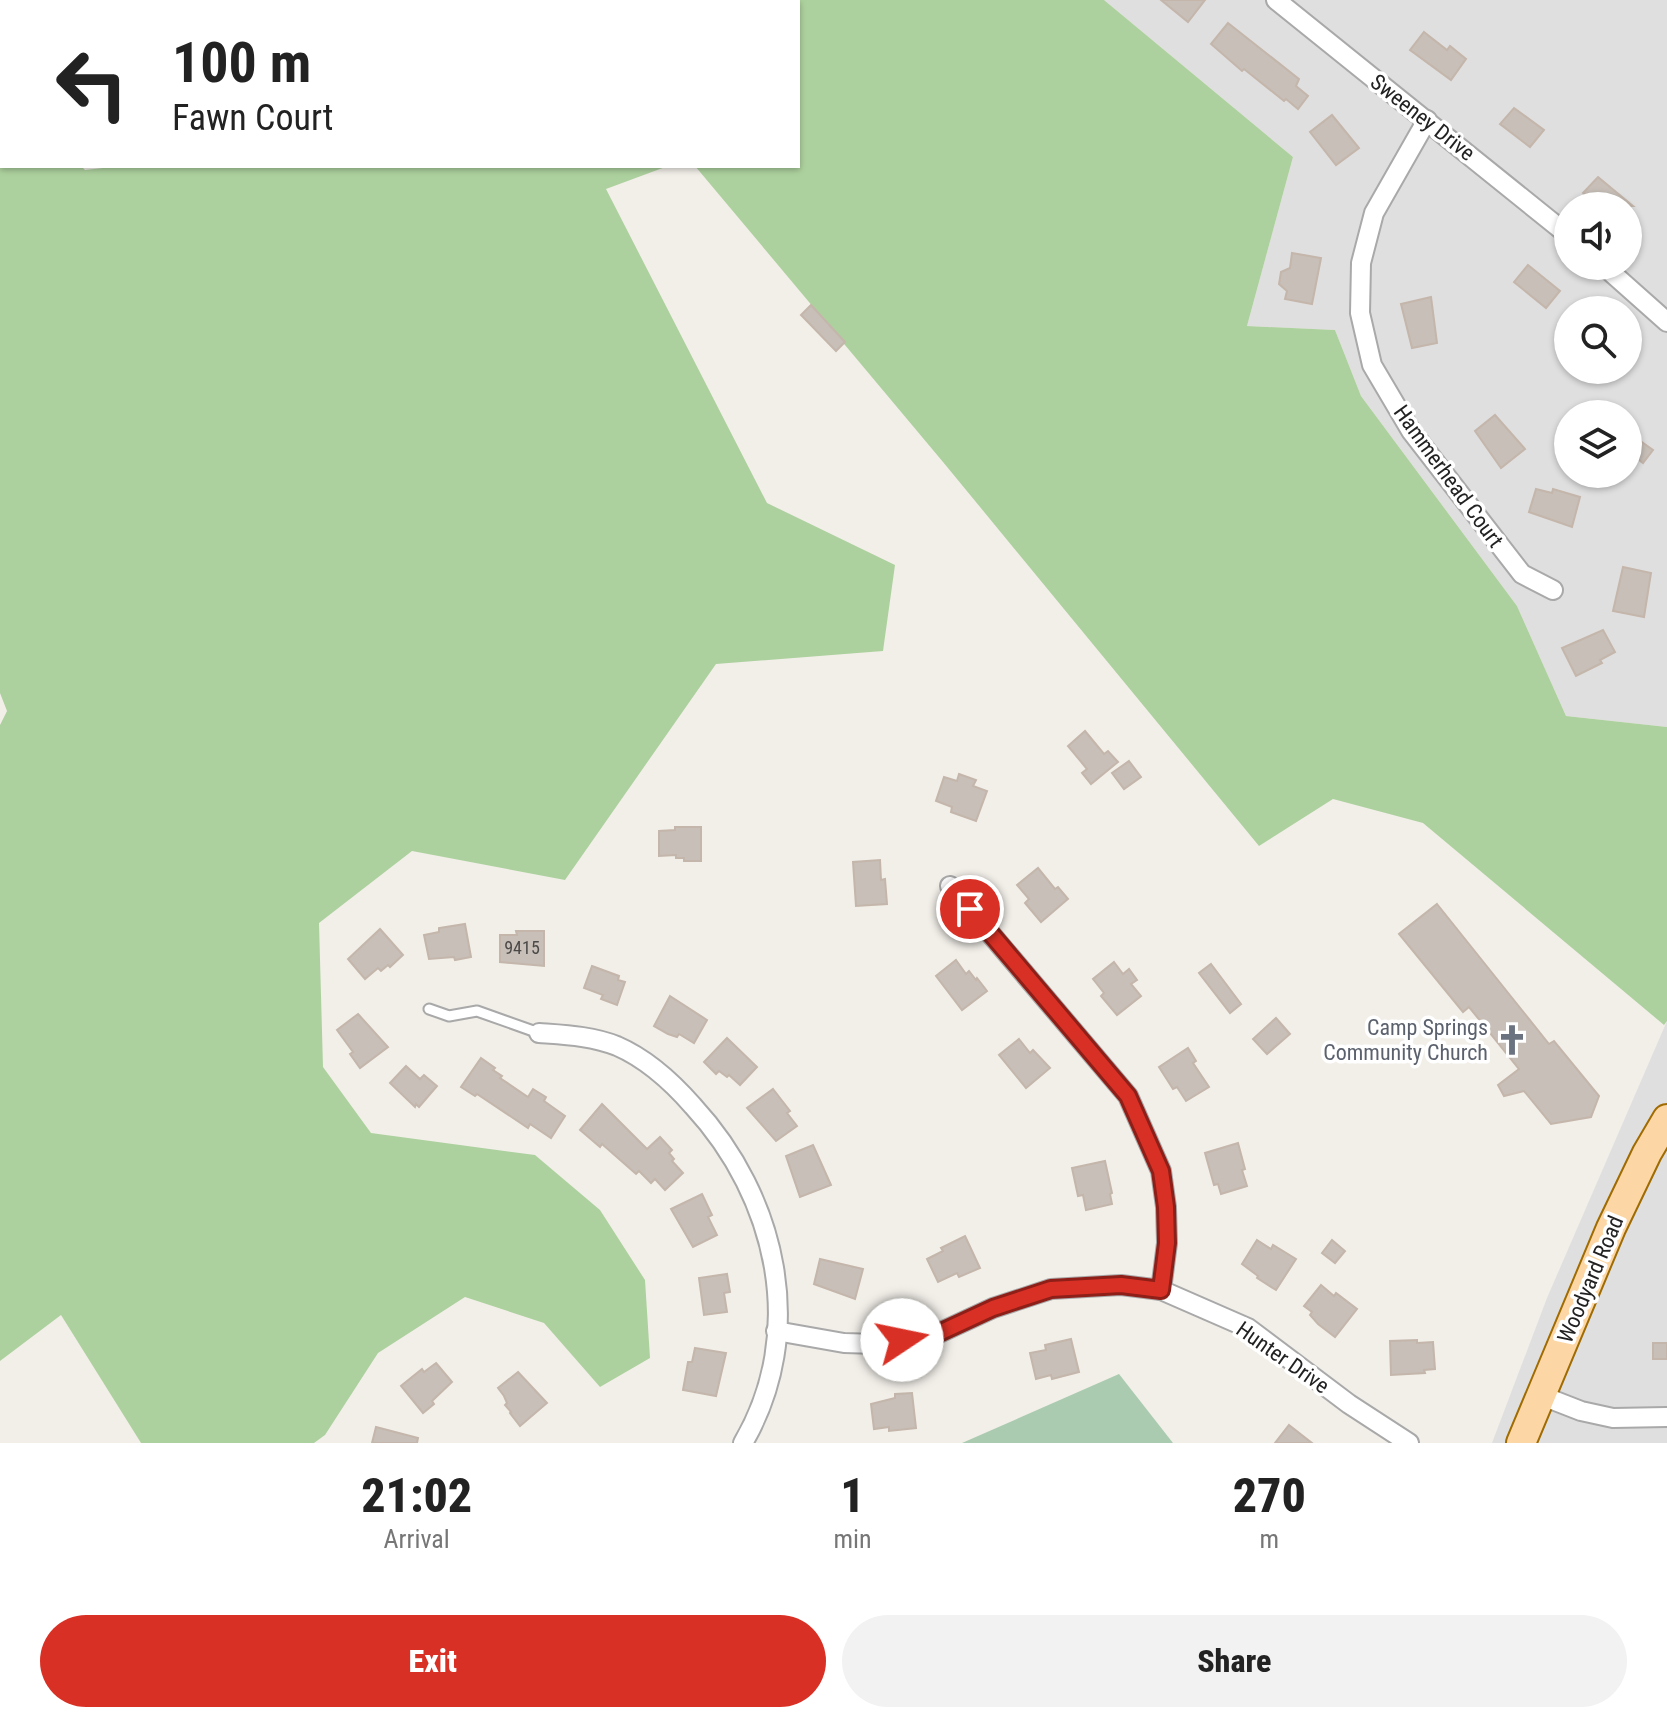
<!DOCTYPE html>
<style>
body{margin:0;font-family:"Roboto Condensed",sans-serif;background:#f2f2f2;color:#222;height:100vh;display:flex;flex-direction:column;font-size:30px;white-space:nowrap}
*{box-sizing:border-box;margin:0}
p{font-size:26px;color:#767676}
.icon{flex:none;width:44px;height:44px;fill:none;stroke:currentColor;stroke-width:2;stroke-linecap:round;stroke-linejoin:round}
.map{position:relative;height:1443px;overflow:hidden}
.sheet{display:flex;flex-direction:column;background:#fff;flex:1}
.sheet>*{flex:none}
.hud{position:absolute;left:0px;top:0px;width:800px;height:168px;box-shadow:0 2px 6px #0004;background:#fff;color:#222;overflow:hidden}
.buttons{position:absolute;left:1554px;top:192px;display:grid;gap:16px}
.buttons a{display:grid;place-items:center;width:88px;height:88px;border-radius:50%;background:#fff;box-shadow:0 2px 6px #0004;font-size:40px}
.pin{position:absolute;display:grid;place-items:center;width:68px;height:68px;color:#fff;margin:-34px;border:4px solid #fff;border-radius:50%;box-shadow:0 2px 8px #0007}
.me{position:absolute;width:88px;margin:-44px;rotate:79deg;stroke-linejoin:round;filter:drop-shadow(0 0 6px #0008)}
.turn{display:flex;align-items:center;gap:28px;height:168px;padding:0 40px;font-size:36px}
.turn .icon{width:104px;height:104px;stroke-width:2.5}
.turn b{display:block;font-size:56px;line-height:68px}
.eta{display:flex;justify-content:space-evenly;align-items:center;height:136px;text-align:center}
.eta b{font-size:48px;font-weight:800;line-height:56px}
.cta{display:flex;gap:16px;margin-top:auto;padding:16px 40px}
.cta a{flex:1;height:92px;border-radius:48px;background:#d93025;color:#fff;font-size:32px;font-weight:800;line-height:92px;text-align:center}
.cta a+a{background:#f2f2f2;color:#222}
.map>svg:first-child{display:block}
</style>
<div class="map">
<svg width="1667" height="1443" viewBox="0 0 1667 1443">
<rect width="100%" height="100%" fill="#f2efe9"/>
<!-- residential -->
<g fill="#e0dfdf" fill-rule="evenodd">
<path d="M0,0H529L2,2V86Z"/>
<path d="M1104,0H1667V727L1566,716L1517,606L1361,396L1335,330L1247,326L1293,157ZM1568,206H1628V266H1568ZM1568,310H1628V370H1568ZM1568,414H1628V474H1568Z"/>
<path d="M1667,1021V1443H1492L1547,1298Z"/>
</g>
<!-- forest -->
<g fill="#add19e">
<path d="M529,0H1104L1293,157L1247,326L1335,330L1361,396L1517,606L1566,716L1667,727V1021L1664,1025L1423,823L1333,799L1259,846L943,462L695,166H798V2H526Z"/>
<path d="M0,84L2,166H81L85,170L120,166H668L606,189L767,503L895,565L883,651L716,664L565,880L412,851L319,923L323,1067L371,1133L535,1155L600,1210L645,1280L650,1358L600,1387L544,1323L465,1297L378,1353L325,1435L314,1443H141L61,1315L0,1361V725L7,711L0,693Z"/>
</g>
<!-- cemetery -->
<path fill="#aacbaf" d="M1119,1374L1173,1443H962Z"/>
<!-- building -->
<g fill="#c7bfb8" stroke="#c4b6ab" stroke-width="2">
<path d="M1161,0H1205L1188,22Z"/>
<path d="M1228,23L1299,79L1296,86L1308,96L1298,109L1286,99L1284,101L1244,69L1242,71L1211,44Z"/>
<path d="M1424,32L1447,50L1450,46L1466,59L1451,80L1410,50Z"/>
<path d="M1514,108L1544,130L1530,147L1500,124Z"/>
<path d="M1332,115L1359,148L1336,165L1310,132Z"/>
<path d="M1598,177L1633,206H1599L1583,193Z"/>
<path d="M1292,253L1321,258L1312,304L1285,299L1287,291L1279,284L1281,272L1290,268Z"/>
<path d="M1528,265L1560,291L1546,308L1514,282Z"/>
<path d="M1431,297L1437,343L1412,348L1401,304Z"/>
<path d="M811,305L845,342L836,351L801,315Z"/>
<path d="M1495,415L1525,449L1501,468L1475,431Z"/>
<path d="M1639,440L1653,450L1643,463L1630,453Z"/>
<path d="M1536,489L1552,493L1553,489L1580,497L1572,527L1529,512Z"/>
<path d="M1623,567L1651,573L1644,617L1613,611Z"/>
<path d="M1603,630L1615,652L1600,660L1602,663L1576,676L1562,648Z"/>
<path d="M1085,731L1104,754L1108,751L1118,762L1091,784L1082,773L1087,769L1068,746Z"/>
<path d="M1129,761L1141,777L1124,789L1112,773Z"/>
<path d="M959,774L976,780L973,786L987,791L976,821L951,812L952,807L936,801L944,777L957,781Z"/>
<path d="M675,827H701V861H684V858H676V855L659,856V831L675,830Z"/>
<path d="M880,860L881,880L885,879L887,904L856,906L853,862Z"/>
<path d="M1038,868L1055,889L1058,887L1068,899L1041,922L1025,903L1029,899L1017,885Z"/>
<path d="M1437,904L1549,1044L1554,1041L1599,1096L1591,1117L1551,1124L1524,1091L1504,1096L1498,1085L1519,1069L1469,1007L1463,1012L1399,934Z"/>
<path d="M465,924L471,957L455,960L454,957L429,959L424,935L439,932V928Z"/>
<path d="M380,929L403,955L390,967L388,965L381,971L378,968L365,979L348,959Z"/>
<path d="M516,931H544V966L500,962V935H517Z"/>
<path d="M956,960L966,974L969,971L976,980L977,978L987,991L962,1010L936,976Z"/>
<path d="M1114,962L1123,974L1129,969L1137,980L1131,984L1141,996L1117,1015L1101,996L1104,993L1093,979Z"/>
<path d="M1211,964L1241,1004L1230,1013L1199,973Z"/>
<path d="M592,966L619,976L618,980L625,982L617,1005L601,999L603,995L584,988Z"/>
<path d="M670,996L707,1020L694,1043L679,1034L677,1037L668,1034L654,1026Z"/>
<path d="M358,1014L388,1047L360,1068L350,1054L353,1052L337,1030Z"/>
<path d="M1276,1018L1290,1034L1267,1054L1253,1039Z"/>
<path d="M727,1038L757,1067L740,1085L729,1075L727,1077L719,1071L716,1074L704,1062Z"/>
<path d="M1019,1039L1030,1053L1033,1050L1050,1068L1026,1088L999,1055Z"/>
<path d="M1188,1048L1196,1061L1193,1063L1209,1087L1186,1101L1177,1087L1173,1089L1159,1067Z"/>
<path d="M481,1058L495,1068L493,1070L502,1076L500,1078L528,1097L533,1089L546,1097L544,1101L565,1116L551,1138L530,1124L528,1128L477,1094L475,1096L461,1087Z"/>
<path d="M406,1066L420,1079L424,1075L437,1086L419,1107L416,1104L415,1107L390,1083Z"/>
<path d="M773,1089L790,1111L787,1113L797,1126L776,1141L747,1108Z"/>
<path d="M602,1104L647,1149L660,1137L672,1150L669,1153L674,1159L672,1161L683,1173L665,1190L655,1179L651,1183L639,1171L636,1174L602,1144L600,1147L580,1130Z"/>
<path d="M1238,1143L1245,1169L1242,1170L1247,1186L1221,1194L1218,1184L1214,1185L1205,1153Z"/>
<path d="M813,1145L831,1185L800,1197L786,1156Z"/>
<path d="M1105,1161L1112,1193L1110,1194L1112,1204L1086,1210L1083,1195L1078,1196L1072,1168Z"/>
<path d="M702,1194L712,1215L708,1217L717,1235L693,1247L671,1209Z"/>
<path d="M965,1236L980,1268L959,1277L957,1273L938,1282L927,1259L943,1251L941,1248Z"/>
<path d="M1257,1240L1271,1249L1273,1245L1296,1259L1276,1290L1257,1278L1258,1276L1242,1264Z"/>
<path d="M1332,1240L1345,1251L1335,1263L1322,1253Z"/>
<path d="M820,1259L863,1269L855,1299L814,1284Z"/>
<path d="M727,1274L730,1292L724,1293L727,1312L704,1315L699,1278Z"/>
<path d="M1321,1285L1334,1296L1336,1293L1357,1309L1335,1337L1318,1324L1310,1315L1312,1312L1304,1306Z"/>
<path d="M1071,1339L1079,1372L1052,1379L1051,1375L1036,1379L1030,1353L1046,1350L1045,1345Z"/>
<path d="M1417,1340V1343L1433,1342L1435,1369L1424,1370L1425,1373L1391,1375L1390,1341Z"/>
<rect x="1653" y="1343" width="14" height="16"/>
<path d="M695,1348L726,1353L716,1396L683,1390L688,1362H692Z"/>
<path d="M436,1363L452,1382L432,1401L434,1404L423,1413L401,1386L422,1369L424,1372Z"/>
<path d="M518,1372L547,1403L520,1426L510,1413L511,1412L505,1405L507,1403L504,1396L498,1388Z"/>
<path d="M912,1393L916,1428L889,1431V1427L874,1429L871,1404L895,1398V1394Z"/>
<path d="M1289,1425L1312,1443H1275Z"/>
<path d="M376,1427L418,1438L417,1443H372Z"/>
</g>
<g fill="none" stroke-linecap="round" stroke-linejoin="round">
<defs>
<path id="lane" d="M429,1009L449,1016L477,1011L539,1033"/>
<g id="street">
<path d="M1276,0L1568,235"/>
<path d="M132,2V0"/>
<path d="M1427,120L1374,213L1361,263L1360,313L1372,365L1411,431L1522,574L1553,590"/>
<path d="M1604,266L1667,322"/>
<path d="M950,886L1128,1096L1161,1171L1166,1207L1167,1243L1161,1290"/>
<path d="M539,1033C566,1035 592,1036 617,1046C647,1059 672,1082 693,1106C777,1197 808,1332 743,1443"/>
<path d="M776,1331L844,1343L877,1344L939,1333L993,1308L1051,1289L1121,1285L1161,1290L1248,1328L1349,1404L1409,1443"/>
<path d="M1540,1395L1581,1411L1613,1418L1667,1417"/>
</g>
<path id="primary" d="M1521,1443L1611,1228L1647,1153L1667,1119"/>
</defs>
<!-- lane casing -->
<use href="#lane" stroke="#a9a9a9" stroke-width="13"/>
<!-- street casing -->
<use href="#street" stroke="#a9a9a9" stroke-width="22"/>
<!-- primary casing -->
<use href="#primary" stroke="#a06b00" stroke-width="32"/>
<!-- lane -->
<use href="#lane" stroke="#fff" stroke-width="9"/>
<!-- street -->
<use href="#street" stroke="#fff" stroke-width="18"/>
<!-- primary -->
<use href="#primary" stroke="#fcd6a4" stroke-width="28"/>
</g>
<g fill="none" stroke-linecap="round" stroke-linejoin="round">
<defs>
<path id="route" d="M902,1340L939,1333L993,1308L1051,1289L1121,1285L1161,1290L1167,1243L1166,1207L1161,1171L1128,1096L970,909"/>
</defs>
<!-- route casing -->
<use href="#route" stroke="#8d1f18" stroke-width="20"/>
<!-- route -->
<use href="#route" stroke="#d93025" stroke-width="14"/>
</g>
<!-- icons -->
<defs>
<symbol id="church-bare" viewBox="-9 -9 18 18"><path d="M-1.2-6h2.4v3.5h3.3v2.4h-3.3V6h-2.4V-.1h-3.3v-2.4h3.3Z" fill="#6b7280" stroke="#fff" stroke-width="2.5" paint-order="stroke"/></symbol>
</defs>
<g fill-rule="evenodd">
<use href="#church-bare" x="1490" y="1018" width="44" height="44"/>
</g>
<g text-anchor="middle" stroke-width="7" stroke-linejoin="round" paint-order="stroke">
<!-- number labels -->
<g font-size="18" fill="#4b4948">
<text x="522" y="954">9415</text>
</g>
<!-- street labels -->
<g font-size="22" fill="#222" stroke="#fff">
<text transform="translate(1423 117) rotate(38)" y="8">Sweeney Drive</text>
<text transform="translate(1449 476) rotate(54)" y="8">Hammerhead Court</text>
<text transform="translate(1590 1279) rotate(-67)" y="8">Woodyard Road</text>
<text transform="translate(1283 1357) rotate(35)" y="8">Hunter Drive</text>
</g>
<!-- worship labels -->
<g font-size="22" fill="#5b616d" stroke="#fff" text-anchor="end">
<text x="1488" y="1035">Camp Springs<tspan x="1488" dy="25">Community Church</tspan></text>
</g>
</g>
</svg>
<div class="buttons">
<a><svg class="icon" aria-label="sound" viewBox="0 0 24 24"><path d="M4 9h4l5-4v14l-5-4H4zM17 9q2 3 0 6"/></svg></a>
<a><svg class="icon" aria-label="search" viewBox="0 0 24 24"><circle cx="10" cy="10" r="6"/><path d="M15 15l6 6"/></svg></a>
<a><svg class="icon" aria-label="layers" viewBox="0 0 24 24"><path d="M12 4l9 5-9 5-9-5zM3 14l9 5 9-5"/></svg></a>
</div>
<div class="pin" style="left:970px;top:909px;background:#d93025"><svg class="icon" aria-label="arrive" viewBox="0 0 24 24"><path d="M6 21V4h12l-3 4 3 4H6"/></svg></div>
<svg class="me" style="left:902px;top:1340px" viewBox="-20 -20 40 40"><circle r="19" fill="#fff"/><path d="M0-13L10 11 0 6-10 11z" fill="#d93025"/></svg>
<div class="hud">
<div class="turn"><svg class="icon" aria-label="left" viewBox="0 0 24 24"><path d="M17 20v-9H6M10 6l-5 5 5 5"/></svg><div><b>100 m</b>Fawn Court</div></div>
</div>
</div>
<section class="sheet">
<div class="eta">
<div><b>21:02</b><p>Arrival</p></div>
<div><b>1</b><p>min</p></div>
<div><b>270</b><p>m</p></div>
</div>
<div class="cta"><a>Exit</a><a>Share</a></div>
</section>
